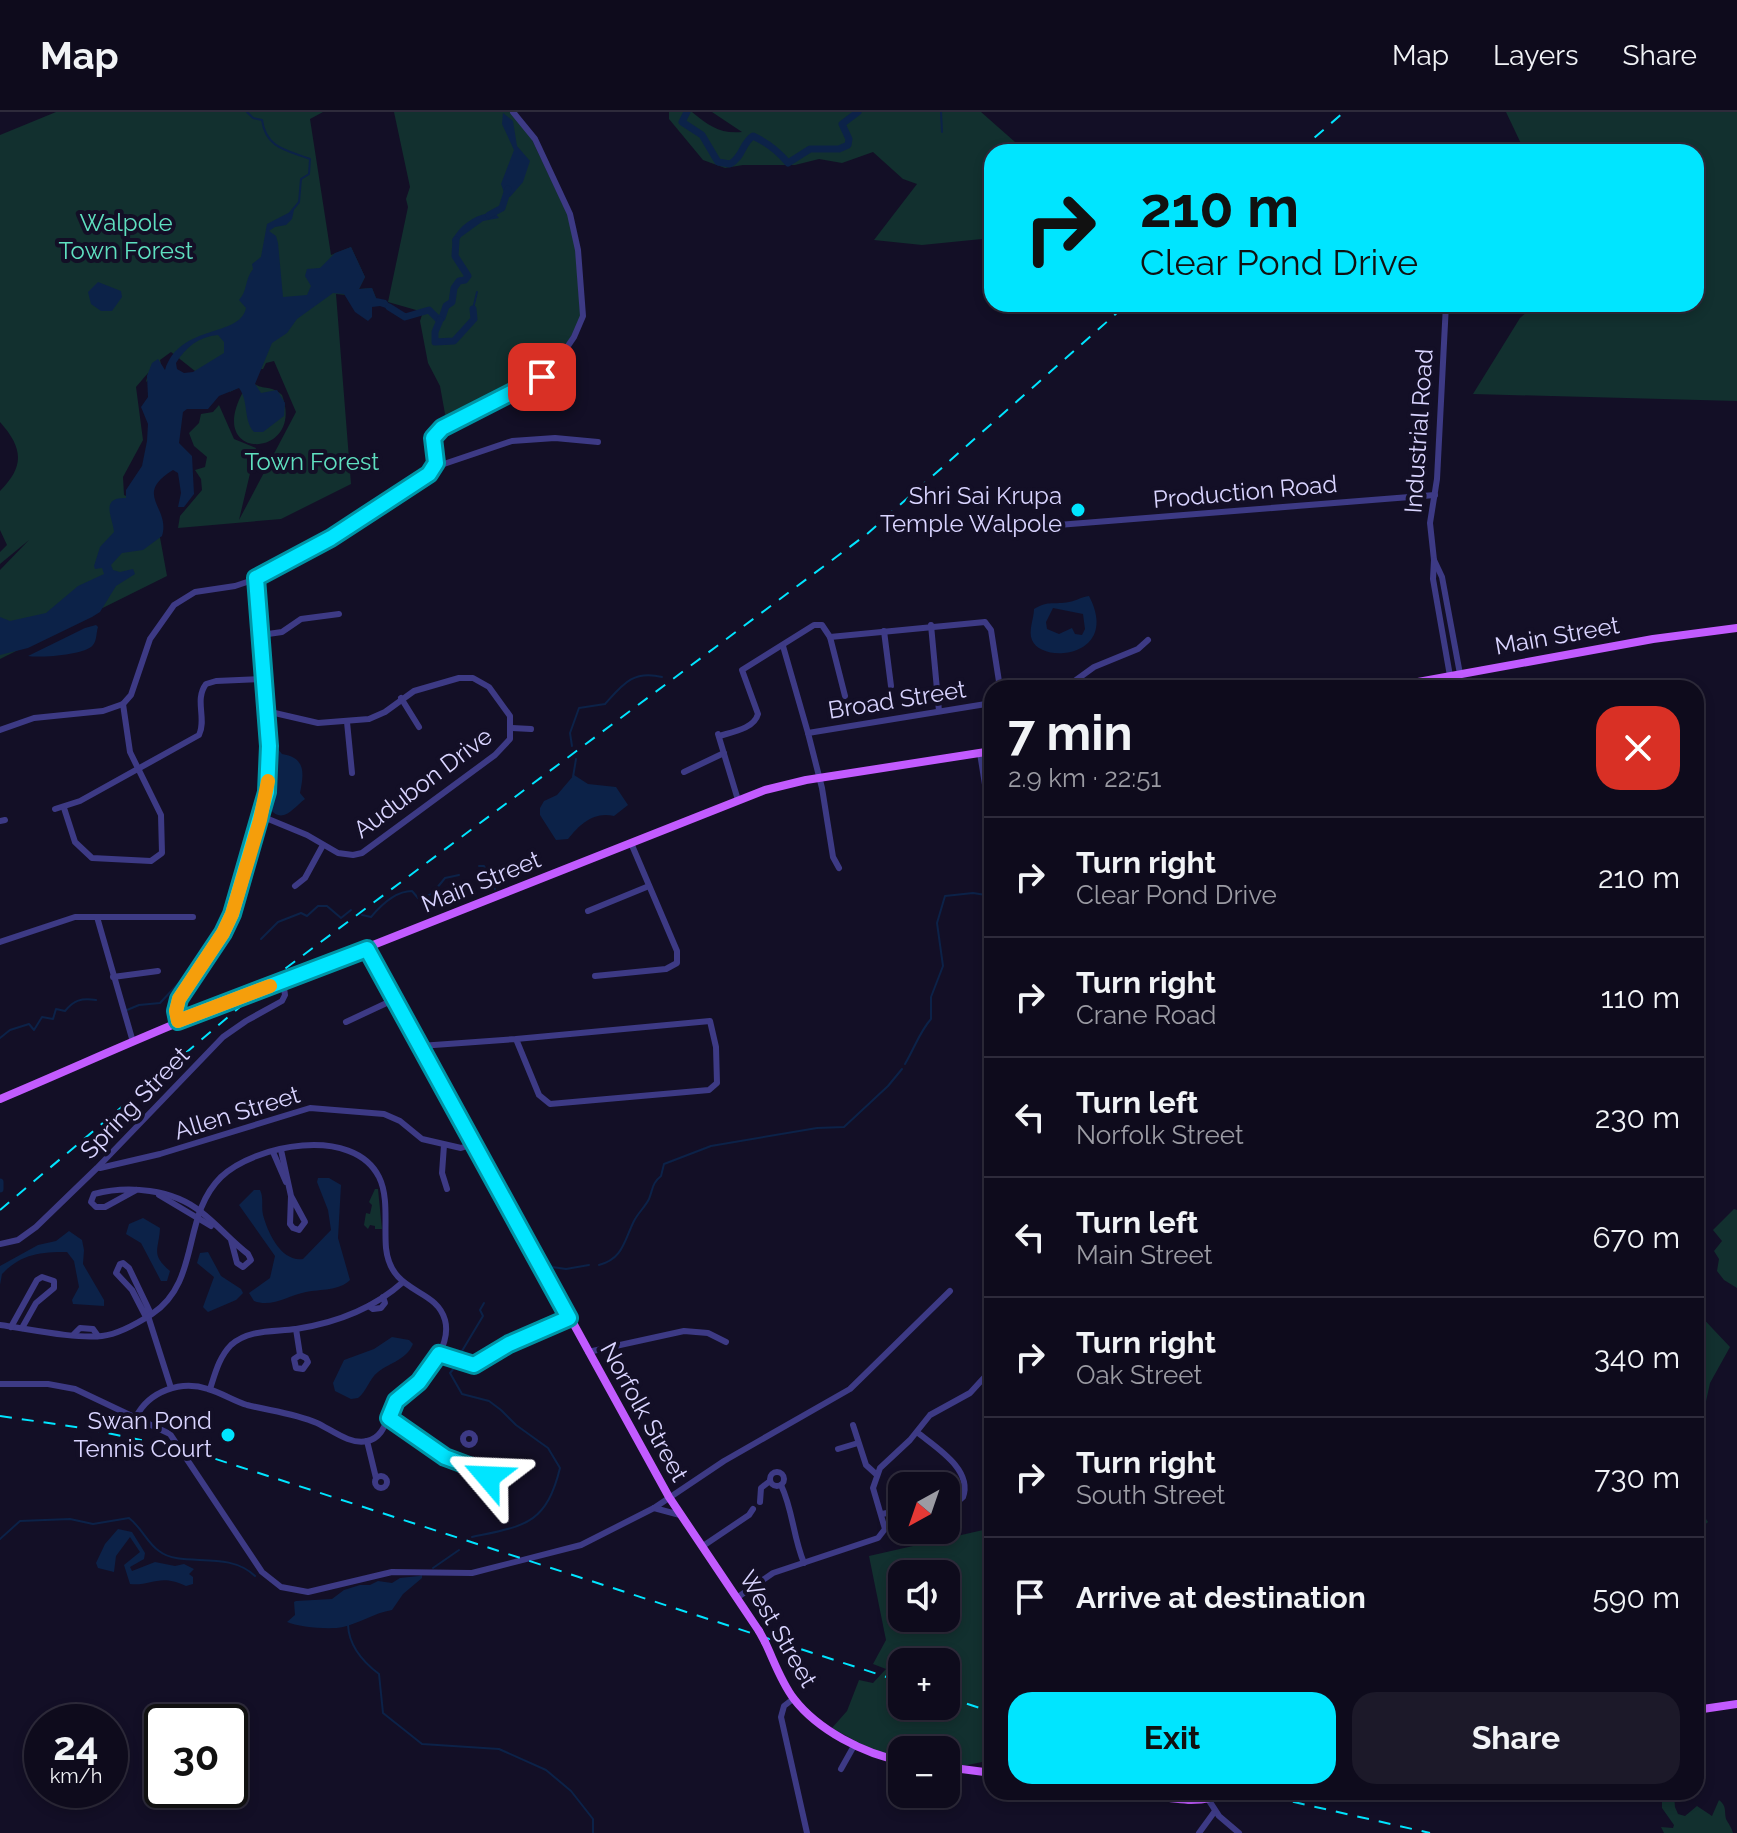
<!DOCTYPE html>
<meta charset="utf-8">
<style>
body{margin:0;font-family:Raleway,sans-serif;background:#1c1929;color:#f1f3f6;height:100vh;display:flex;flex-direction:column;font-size:30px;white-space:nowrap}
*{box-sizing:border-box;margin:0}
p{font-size:26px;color:#9b9ba3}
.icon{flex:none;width:44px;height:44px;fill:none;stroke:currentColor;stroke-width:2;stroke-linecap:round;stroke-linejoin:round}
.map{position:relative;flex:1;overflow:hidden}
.details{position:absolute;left:984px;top:568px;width:720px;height:1120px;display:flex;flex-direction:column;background:#0e0b1c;border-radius:24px;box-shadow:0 4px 12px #0003,0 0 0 2px #2e2b3b}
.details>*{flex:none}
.hud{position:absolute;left:984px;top:32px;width:720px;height:168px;border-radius:24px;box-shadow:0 4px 12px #0003,0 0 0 2px #2e2b3b;background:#00e5ff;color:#111;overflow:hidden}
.needle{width:52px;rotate:220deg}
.fabs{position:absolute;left:888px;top:1360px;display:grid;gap:16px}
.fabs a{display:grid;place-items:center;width:72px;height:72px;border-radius:16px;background:#0e0b1c;box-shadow:0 4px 12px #0003,0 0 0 2px #2e2b3b;font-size:40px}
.speed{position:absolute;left:24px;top:1592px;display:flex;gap:16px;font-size:40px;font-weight:700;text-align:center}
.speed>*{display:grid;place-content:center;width:104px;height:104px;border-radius:50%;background:#0e0b1c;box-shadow:0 4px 12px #0003,0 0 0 2px #2e2b3b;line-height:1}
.speed small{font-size:20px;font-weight:400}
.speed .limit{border:4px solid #111;border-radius:12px;background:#fff;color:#111}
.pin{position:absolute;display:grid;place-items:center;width:68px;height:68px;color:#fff;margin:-34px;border-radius:16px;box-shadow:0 4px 12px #0006}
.me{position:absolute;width:88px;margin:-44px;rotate:296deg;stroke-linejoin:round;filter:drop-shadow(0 0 6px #0008)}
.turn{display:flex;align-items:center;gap:28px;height:168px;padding:0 24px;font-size:36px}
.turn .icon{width:104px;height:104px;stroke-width:2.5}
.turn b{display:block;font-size:56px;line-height:68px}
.round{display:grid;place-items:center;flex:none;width:84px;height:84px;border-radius:24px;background:#1c1929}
.summary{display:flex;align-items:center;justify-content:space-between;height:136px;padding:0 24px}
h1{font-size:48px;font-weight:700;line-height:60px}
.primary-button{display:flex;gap:16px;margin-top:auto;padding:16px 24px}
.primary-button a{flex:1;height:92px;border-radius:24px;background:#00e5ff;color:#111;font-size:32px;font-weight:700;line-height:92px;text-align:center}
.primary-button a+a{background:#1c1929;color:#f1f3f6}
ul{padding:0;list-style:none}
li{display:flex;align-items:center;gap:24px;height:120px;padding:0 24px;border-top:2px solid #2e2b3b}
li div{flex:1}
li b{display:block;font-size:30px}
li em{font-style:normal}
header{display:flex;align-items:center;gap:48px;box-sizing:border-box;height:112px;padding:0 40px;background:#0e0b1c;border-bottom:2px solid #2e2b3b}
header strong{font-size:38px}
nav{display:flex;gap:44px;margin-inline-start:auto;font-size:28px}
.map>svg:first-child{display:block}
</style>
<header>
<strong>Map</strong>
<nav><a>Map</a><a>Layers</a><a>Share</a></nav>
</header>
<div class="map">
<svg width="1737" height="1721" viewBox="0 0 1737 1721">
<rect width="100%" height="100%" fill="#130f26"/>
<!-- green -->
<g fill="#12302f" fill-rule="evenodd">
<path d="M56,0H323L310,7L331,143L351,135L365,165L359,177L372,176L376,186L336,182L351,372L281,407L178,416L180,404L202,378L201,367L195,358L205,355L207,345L194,334L189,321L199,311L201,302L213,300L219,293L234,327L256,336L239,408L296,300L274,249L266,251L263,257L200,263L171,240L160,248L162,257L146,270L148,261L136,275L143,328L123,365L124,383L155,398L167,464L0,547V458L29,428L0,452V440L7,433L0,418V379C25,354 23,336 0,310V23Z"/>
<path d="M394,0H518L516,2L526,15L574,116L581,210L547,260L447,313L440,274L428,251L420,209L423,200L388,190L408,95L406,87L410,75Z"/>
<path d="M692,0C709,14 720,22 742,20L712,0H981L1015,30L1017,40H992V126L922,133L874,128L917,72L903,67L873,40L842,51L819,47L795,53H743L725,56L703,48L669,7V0Z"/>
<path d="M1506,0H1737V289L1473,282L1520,206L1536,192H1696V40H1525Z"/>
<path d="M232,272L258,279L255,272C263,278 272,273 282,283C306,347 204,351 243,280L239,275L230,280Z"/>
<path d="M375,1077H378L382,1117H375V1114L370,1113L368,1117L364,1113L366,1101L370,1102L372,1093L369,1090Z"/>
<path d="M1734,1097L1737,1098V1176L1724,1168L1717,1159L1719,1147L1714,1139L1722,1129L1713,1118Z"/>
<path d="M1696,1199L1730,1235L1710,1271L1700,1317L1697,1393L1708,1410L1696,1420Z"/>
<path d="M992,1416V1648L948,1657H946V1638H902V1650L872,1638L832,1616L847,1599L859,1568L873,1571L886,1557L873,1552L886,1528L869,1444ZM902,1462H946V1506H902ZM902,1550H946V1594H902Z"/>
<path d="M1657,1680H1671L1674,1684L1675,1695L1678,1702L1685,1704L1697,1694L1712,1704L1719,1688C1727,1694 1724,1699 1726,1707C1728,1711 1732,1716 1733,1721H1664L1661,1715L1673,1716L1674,1713L1662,1696V1688Z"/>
</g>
<!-- water -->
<g fill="#0c2248" fill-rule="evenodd">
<path d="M503,1L513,9L517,34L530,49L523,70L510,85L505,83L501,72L514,38L502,12Z"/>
<path d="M294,98L292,107L286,113L275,115L269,119L276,124L278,131L283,185L307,183L311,174L305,164L307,157L320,156L335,141L351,135L365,165L359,177L372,176L376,186L386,188L395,199L380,194L372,195V205L368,209L355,200L344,182L333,181L329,184L297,207L287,221L272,231L255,272L261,281L277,278L285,291L284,304L263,320H254C243,308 249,289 239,276L219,284L208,297H187L183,300L179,331L192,344L194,382L184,395H178L181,381L178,361L173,358C132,383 171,395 162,424L143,438L122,441L111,453L113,458L120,460L133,457L135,462L116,474L100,500L92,505L28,536L0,543V505L10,509L46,501L78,474L104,462L102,456L95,457L94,454L100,435L114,420C113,406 99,385 126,386V378L142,354L147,329L148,312L141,295L148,285L147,264L152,251L158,247L165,258C180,211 240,226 246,196L239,188C248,178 244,169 253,157L252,152L261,145L267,112ZM218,223L224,230V241L193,260L184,261L177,257L176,251C186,235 198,225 218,223Z"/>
<path d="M489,101L496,102L499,106L483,109L461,125L454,135L452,128C460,114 472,104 489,101Z"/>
<path d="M98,170L121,179L122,185L112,199H101L91,192L88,180Z"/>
<path d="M1089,484C1121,545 1042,553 1032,528C1028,519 1034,506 1034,497C1049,488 1054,493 1069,490C1076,489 1081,485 1089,484ZM1053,496L1083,502L1085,517L1082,523L1075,522L1072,516L1059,522L1047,517L1046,510Z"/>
<path d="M96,513L98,515C96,521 97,528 93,533C86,543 40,546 28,544L85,516Z"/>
<path d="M277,636L282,642C306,646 304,661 300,681L305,687C294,695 283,713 270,697L274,678Z"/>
<path d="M574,663L588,672L616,675L628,693L614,704C594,699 580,712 568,727L556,728L540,703V696L544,689L557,683Z"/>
<path d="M318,1066H329L341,1073L338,1126L350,1168C339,1179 321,1177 306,1180C289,1183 272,1196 254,1189L249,1181L270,1166L275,1144L239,1093L254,1078H260C264,1086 261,1094 263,1103C268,1121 281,1150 303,1147L331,1118L328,1098L317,1070Z"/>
<path d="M143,1106L160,1116C159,1138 150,1142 170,1159L167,1169H161L141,1131L126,1122L129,1112Z"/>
<path d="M69,1119L82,1128L84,1138L83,1152L104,1188V1194L73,1192L72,1188L79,1175L74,1149L67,1140C40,1140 21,1142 2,1162L0,1173V1154L38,1133L56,1129Z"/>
<path d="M208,1140L221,1164L241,1177L243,1181L236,1188L208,1200L203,1195L214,1165L197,1151L200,1141Z"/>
<path d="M392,1225L409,1228L413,1232C406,1248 391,1250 378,1260C369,1267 367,1279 358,1286L351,1287L335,1279L333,1271L344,1248L374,1237Z"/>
<path d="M118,1417L132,1420L145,1441L144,1447L130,1455L132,1459L155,1450L175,1454L184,1452L194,1457L189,1462L193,1465V1472L186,1474C159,1461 153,1474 130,1472L124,1453L140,1440L130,1425L116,1444L114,1460L98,1456L96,1451L105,1432Z"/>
<path d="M419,1464L422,1463V1466L403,1482L392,1498C374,1501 360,1511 343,1515C330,1518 298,1515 287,1510L295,1503L294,1490L296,1489L332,1487L344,1478L360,1473H370L378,1469L392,1471L400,1466Z"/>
</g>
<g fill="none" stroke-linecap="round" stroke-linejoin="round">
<!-- stream -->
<g stroke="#0c2248" stroke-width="2">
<path d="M247,0L253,6L262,8C266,36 286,38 310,47L309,62L301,67L299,90L290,101"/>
<path d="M941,0L942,20"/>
<path d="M473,197L477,180"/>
<path d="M572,634L570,621L579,596L605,592C623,572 633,558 662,565"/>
<path d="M573,665L576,647"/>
<path d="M479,754H484L495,777"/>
<path d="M362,803L371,805C381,793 395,779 412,779L418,786L432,782L445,766L459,763"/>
<path d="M261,827L278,810L301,801L307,804L318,794H327L341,806L351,798"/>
<path d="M127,898L139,893L160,891L191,858"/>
<path d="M0,926L10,918L29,912L34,918L42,905L53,907L56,897L65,899C74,888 81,886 96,888"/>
<path d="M905,952C914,937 920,919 931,907V885L943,854L937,811L945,784L973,781L992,784"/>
<path d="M538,1137L552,1155L566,1157L589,1153"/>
<path d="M599,1153C623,1147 624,1129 634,1109C638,1101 645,1095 649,1087C653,1077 652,1071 661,1064L664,1052L711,1034L817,1016L844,1015L888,974L902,957"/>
<path d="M459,1244L483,1204L480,1198L484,1191"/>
<path d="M455,1255L450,1261L462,1282L489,1289L501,1298L516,1313L548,1336L560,1356C546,1413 524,1414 472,1425"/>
<path d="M0,1427L20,1409L70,1407L93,1412L129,1406C142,1416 147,1431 159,1439C182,1457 227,1437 255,1464"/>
<path d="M433,1456L459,1438"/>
<path d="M348,1513C349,1534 363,1550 379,1562L383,1601L422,1632L499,1637L546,1658L571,1679L593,1707V1721"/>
</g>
<!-- river -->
<g stroke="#0c2248" stroke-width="7">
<path d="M687,0L682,10L702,23L718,50L730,52C743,45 742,31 753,24C766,30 779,40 788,51L810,37H839L848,33L849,27L842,12L858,0"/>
<path d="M489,103L502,96L508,77"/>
<path d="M389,195L405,205L429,198L438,207L442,206L446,194L452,190L454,176L459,169L465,168L468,164L455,144L456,128"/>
<path d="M440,208L435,220V230L454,229L474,207L473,197"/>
<path d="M0,1070V1077"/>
</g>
<!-- minor -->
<g stroke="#3d3a85" stroke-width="6">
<path d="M1446,192L1437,367L1430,411L1434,448L1433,467L1450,564"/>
<path d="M435,355L512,329L555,326L598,330"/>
<path d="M1058,413L1435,383"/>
<path d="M1434,448L1442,465L1460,562"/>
<path d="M931,513L939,599"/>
<path d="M884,519L891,574"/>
<path d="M261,523L282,520L301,507L339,502"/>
<path d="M830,525L985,510L991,518L1000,576"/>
<path d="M783,534L808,621L822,676L833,745L839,756"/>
<path d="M1065,576L1094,555L1138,537L1148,528"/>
<path d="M401,586L419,615"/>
<path d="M347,610L352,661"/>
<path d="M512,616L531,617"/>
<path d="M0,618L34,606L103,599L123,592L131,583L150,527L174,493L195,480L235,474L250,469L331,426L432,360L436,350L433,328L439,318L542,265L557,250L574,225L583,204L578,138L570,102L535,27L513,0"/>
<path d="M808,621L992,591"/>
<path d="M718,622L738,688"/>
<path d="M719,624C732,620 754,617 758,602L742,558L814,513H822L830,525L845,584"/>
<path d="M980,641L989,698"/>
<path d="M684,660L724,641"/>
<path d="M64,696L75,730L92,746L151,749L162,741L161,703L130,640L123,592"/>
<path d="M55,697L80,689L199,623C207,607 194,588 206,572L216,569L264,567"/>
<path d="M261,704L307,723L338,741L353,743L362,741L495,643L510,627V604L489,575L473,566H459L414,579L385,600L369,607L318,611L266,599"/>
<path d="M0,709L5,708"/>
<path d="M295,774L305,766L323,733"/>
<path d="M588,799L649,774"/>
<path d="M97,805L133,930"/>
<path d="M0,830L75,805H193"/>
<path d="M595,864L666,857L677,851V839L631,731"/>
<path d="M113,865L158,859"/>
<path d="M178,909L176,899L179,887L228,810L267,680L269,634L256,466"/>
<path d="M346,910L393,888"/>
<path d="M420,934L516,927L539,983L550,992L709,978L717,971L716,935L710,909L516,927"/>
<path d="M444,1033L442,1061L447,1077"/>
<path d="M281,1038L291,1084L305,1110L299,1118L293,1116L290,1112L291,1084"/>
<path d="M273,1040L286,1070"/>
<path d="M100,1056L160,1042L310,996L384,1002L400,1009L422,1027L461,1036L473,1032"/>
<path d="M136,1078L105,1095H96L91,1090L94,1082C128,1073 173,1077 201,1100C218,1113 231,1129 248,1142L251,1148L243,1155L237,1151L231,1128"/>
<path d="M159,1083L211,1114"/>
<path d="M0,1132L18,1128L36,1115L97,1056L223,925L246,909L282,889L285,883L283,869"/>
<path d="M369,1194L373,1197L381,1196L385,1191L383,1185"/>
<path d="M148,1204L171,1276"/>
<path d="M146,1205L132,1178L116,1161L120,1152L123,1151L129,1156L151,1202"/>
<path d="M0,1213C29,1217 74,1227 102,1224C119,1222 138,1211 152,1202C201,1170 181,1104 221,1065C254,1033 353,1013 379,1065C389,1085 384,1114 386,1136C391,1183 436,1175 445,1208C451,1230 432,1257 417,1272C408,1280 397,1286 392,1297C386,1309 383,1326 367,1329C350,1333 332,1318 317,1311C294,1301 271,1299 247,1293C234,1289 222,1281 208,1277C181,1268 149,1279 136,1305"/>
<path d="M11,1215L37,1168L42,1165L54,1169V1176L36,1191L22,1216"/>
<path d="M296,1217L300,1243L294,1247L296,1256L303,1257L308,1250L306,1246L300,1243"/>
<path d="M74,1222L80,1216L93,1217L98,1224"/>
<path d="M588,1240L684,1219L708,1221L726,1230"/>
<path d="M439,1242L474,1253L509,1232L569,1206"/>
<path d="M0,1272H48L75,1277L170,1322L262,1460L281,1475L308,1480L392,1460L472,1461L581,1433L654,1396L724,1349L850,1277L950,1179"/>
<path d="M210,1277C215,1262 219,1245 231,1233C249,1217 274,1220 296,1217C335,1211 373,1197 403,1170"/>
<path d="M389,1306L445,1345L480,1358"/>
<path d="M853,1313L866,1353L877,1363"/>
<path d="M917,1320C935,1335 973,1357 963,1385L955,1392L946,1394"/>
<circle cx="469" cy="1327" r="6"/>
<path d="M367,1329L376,1366"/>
<path d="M838,1337L858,1331"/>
<circle cx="486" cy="1359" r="6"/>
<circle cx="777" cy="1367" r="7"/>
<circle cx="381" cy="1370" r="6"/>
<path d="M781,1373C793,1398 793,1425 804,1451"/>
<path d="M760,1390L761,1376L770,1369"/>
<path d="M654,1396L680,1403"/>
<path d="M882,1402L902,1398"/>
<path d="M703,1434L749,1403L753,1397"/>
<path d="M738,1485L773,1461L878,1426L885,1417L873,1376L880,1356L910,1328L930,1303L970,1281L992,1257"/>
<path d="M793,1587L784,1594L781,1605L807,1721"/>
<path d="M841,1657L855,1632"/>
<path d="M1208,1687L1219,1704L1239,1721"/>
<path d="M1199,1721L1215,1699"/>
</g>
<!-- major -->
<g stroke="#c25bff" stroke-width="8">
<path d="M1385,576L1653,527L1737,516"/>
<path d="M367,837L669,1385L759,1519"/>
<path d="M272,873L765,678L806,668L992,639"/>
<path d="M0,987C83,952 165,914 249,882"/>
<path d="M765,1530C774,1549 781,1570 794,1587C818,1618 864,1642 902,1649"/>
<path d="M1696,1598L1737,1592"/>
<path d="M946,1655L992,1661"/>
<path d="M1134,1680C1164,1685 1199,1695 1226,1680"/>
</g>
<!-- rail -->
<g stroke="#00e5ff" stroke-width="2" stroke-dasharray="12 10" stroke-linecap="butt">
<path d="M1298,40L1344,0"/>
<path d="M0,1098L286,856L867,422L1127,192"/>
<path d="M0,1304L83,1316L185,1337L902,1570"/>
<path d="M946,1585L992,1600"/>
<path d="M1250,1680L1430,1721"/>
</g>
<!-- major-bridge -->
<g stroke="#c25bff" stroke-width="8">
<path d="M249,882L272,873"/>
<path d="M759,1519L765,1530"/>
</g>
</g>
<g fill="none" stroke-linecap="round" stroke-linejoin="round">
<defs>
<path id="route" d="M488,1365L482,1364L480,1358L445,1345L389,1306L396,1289L419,1270L439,1242L474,1253L509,1232L569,1206L367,837L178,909L176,899L179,887L223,821L232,802L267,680L269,634L256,466L331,426L429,362L436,351L433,326L442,316L542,265"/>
</defs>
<!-- route casing -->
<use href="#route" stroke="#0095a6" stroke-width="20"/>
<!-- route -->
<use href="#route" stroke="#00e5ff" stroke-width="14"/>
<!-- slow -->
<path stroke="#f59e0b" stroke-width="14" d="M268,669L260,708L232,802L223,821L179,887L176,899L178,909L270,874"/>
</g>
<!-- markers -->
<g fill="#00e5ff" stroke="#130f26" stroke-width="3">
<circle cx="1078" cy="398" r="8"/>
<circle cx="228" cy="1323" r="8"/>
</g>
<g text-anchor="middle" stroke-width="8" stroke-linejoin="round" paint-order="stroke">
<!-- park labels -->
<g font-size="24" fill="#5fe0c0" stroke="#130f26">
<text x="126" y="119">Walpole<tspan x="126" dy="28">Town Forest</tspan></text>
<text x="312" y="358">Town Forest</text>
</g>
<!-- street labels -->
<g font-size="24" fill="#d9d4ff" stroke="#130f26">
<text transform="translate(1419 319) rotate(-86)" y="8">Industrial Road</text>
<text transform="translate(1245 380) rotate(-5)" y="8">Production Road</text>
<text transform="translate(1557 524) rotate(-10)" y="8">Main Street</text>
<text transform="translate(897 588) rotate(-9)" y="8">Broad Street</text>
<text transform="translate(423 671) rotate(-37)" y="8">Audubon Drive</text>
<text transform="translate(481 770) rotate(-22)" y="8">Main Street</text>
<text transform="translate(135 991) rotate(-46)" y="8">Spring Street</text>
<text transform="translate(237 1001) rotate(-17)" y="8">Allen Street</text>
<text transform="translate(644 1300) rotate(61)" y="8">Norfolk Street</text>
<text transform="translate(778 1517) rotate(60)" y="8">West Street</text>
</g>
<!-- poi labels -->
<g font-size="24" fill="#d9d4ff" stroke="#130f26" text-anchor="end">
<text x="1062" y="392">Shri Sai Krupa<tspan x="1062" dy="28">Temple Walpole</tspan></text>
<text x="212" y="1317">Swan Pond<tspan x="212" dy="28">Tennis Court</tspan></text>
</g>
</g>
</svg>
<div class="fabs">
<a><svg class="needle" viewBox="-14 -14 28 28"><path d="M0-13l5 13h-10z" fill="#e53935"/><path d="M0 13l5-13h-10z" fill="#9b9ba3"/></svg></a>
<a><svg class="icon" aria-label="sound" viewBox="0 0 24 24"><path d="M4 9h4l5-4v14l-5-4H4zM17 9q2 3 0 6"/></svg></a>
<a>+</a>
<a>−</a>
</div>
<div class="speed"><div>24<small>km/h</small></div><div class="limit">30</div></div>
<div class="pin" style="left:542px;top:265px;background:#d93025"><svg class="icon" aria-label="arrive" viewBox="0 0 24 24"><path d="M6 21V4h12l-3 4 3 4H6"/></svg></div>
<svg class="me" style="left:488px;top:1365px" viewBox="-20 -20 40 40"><path d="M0-17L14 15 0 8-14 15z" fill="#00e5ff" stroke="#fff" stroke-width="4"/></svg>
<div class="hud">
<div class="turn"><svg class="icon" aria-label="right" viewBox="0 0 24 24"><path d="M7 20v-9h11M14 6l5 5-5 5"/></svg><div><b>210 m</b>Clear Pond Drive</div></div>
</div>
<section class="details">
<div class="summary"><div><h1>7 min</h1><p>2.9 km · 22:51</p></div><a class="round" style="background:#d93025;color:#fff"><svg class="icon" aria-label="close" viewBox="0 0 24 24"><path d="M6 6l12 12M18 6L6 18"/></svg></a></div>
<ul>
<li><svg class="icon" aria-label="right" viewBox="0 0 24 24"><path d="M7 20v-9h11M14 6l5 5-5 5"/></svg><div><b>Turn right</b><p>Clear Pond Drive</p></div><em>210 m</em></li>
<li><svg class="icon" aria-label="right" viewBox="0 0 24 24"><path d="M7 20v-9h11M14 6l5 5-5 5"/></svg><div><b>Turn right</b><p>Crane Road</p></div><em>110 m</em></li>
<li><svg class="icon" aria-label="left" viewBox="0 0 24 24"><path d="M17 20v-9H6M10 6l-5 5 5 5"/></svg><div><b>Turn left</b><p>Norfolk Street</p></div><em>230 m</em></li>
<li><svg class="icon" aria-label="left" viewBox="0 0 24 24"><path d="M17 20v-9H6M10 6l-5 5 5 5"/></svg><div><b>Turn left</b><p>Main Street</p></div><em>670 m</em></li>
<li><svg class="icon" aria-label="right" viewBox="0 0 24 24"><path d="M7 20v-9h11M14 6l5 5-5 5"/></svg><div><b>Turn right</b><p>Oak Street</p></div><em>340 m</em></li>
<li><svg class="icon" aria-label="right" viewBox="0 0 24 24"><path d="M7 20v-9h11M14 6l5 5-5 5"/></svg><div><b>Turn right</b><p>South Street</p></div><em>730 m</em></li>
<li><svg class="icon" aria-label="arrive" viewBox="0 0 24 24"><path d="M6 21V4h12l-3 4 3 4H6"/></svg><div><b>Arrive at destination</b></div><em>590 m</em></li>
</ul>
<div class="primary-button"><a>Exit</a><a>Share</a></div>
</section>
</div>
